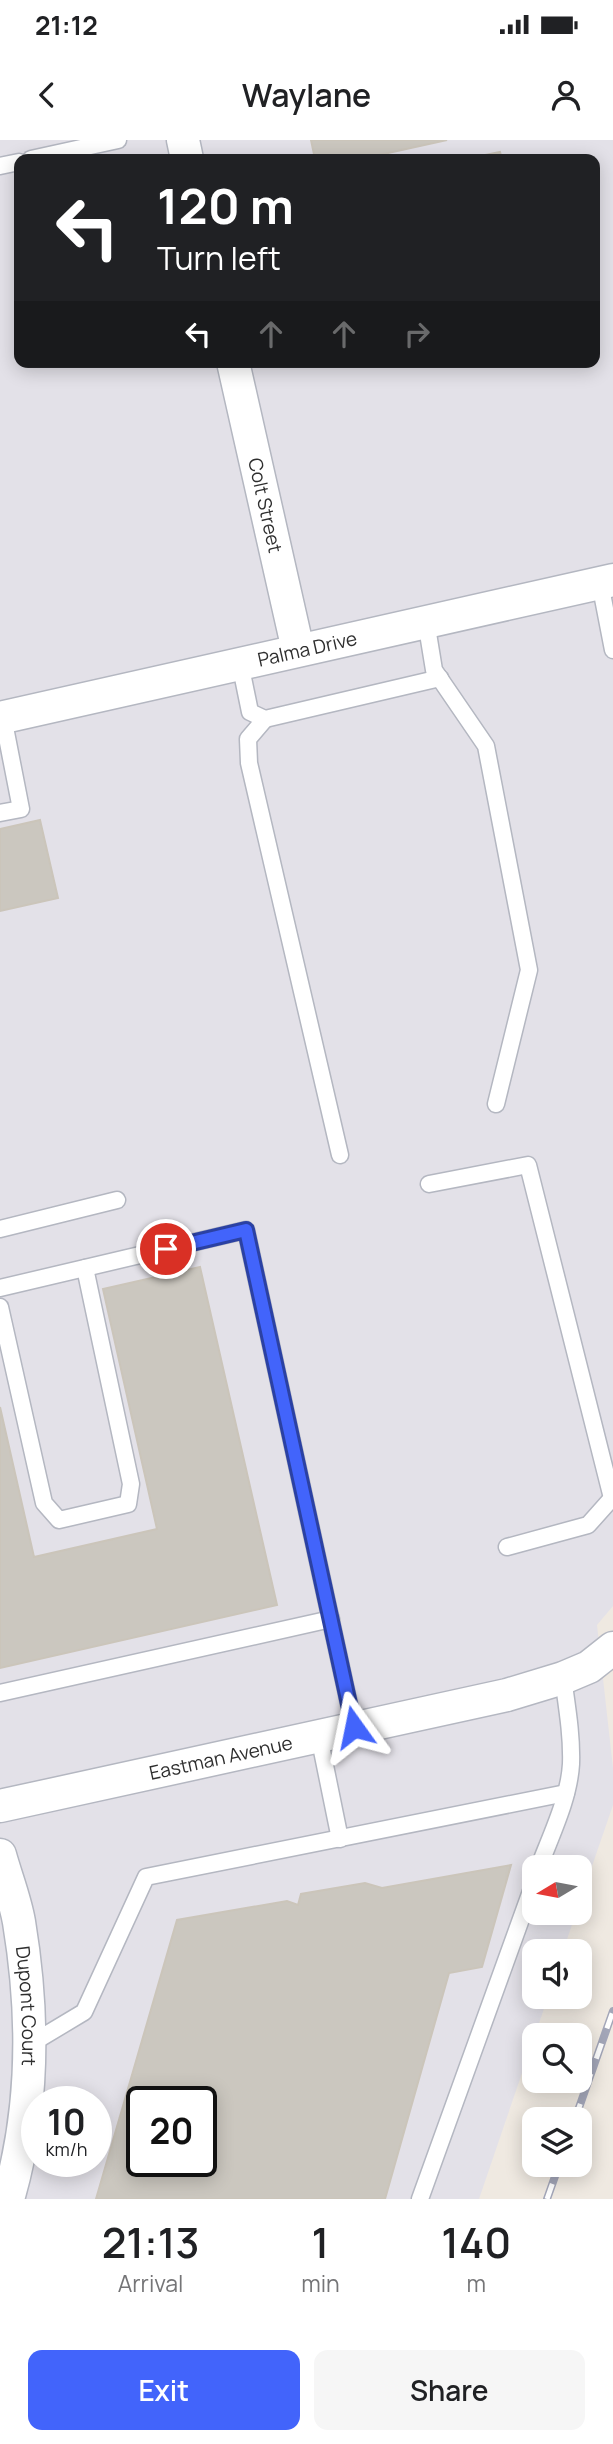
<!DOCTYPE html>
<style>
body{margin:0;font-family:Manrope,sans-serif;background:#f6f6f6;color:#202124;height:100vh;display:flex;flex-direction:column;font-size:26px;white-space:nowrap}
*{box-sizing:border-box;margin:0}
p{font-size:23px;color:#757577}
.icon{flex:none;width:38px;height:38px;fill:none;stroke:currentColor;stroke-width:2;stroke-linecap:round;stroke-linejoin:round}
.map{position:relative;height:2059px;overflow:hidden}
.panel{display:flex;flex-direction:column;background:#fff;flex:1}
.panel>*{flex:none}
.top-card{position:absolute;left:14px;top:14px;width:586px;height:214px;border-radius:14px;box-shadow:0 4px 18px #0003;background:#202124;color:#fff;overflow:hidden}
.needle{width:46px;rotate:260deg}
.buttons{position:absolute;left:522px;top:1715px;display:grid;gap:14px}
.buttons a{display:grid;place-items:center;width:70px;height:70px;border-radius:14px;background:#fff;box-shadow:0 4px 18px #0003;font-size:35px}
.speed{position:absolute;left:21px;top:1946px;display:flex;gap:14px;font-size:35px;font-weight:700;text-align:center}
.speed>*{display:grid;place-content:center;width:91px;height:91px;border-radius:50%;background:#fff;box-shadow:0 4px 18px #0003;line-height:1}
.speed small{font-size:18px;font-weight:400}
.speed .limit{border:4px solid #111;border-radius:10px;background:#fff;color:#111}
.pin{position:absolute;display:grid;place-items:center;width:60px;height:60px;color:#fff;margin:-30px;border:4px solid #fff;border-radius:50%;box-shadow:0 2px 7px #0007}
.me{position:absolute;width:77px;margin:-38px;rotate:348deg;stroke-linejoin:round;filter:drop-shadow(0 0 5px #0008)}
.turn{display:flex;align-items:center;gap:24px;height:147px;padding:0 28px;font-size:32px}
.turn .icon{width:91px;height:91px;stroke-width:2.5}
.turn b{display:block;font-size:49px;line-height:60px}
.lanes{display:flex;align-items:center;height:66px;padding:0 28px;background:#0003;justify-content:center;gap:35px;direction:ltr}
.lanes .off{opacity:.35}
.eta{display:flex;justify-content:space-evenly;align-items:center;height:119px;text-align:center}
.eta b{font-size:42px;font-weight:600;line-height:49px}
.cta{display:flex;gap:14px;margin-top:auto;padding:14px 28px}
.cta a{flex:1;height:80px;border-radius:14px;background:#4264fb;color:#fff;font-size:28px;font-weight:600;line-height:80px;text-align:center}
.cta a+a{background:#f6f6f6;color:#202124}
.status{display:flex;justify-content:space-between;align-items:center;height:49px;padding:0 35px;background:#fff;direction:ltr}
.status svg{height:19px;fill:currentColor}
header{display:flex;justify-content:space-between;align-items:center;height:91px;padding:0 28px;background:#fff;font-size:32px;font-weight:600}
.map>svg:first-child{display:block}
</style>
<div class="status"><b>21:12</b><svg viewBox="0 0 49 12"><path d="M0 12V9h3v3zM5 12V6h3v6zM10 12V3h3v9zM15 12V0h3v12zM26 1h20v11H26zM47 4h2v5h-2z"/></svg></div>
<header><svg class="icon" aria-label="back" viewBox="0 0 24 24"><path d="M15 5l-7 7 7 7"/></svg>Waylane<svg class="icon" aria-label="person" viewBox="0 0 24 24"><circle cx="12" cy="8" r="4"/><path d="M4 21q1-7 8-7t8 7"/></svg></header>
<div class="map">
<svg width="613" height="2059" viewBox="0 0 613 2059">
<rect width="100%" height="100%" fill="#efe9e1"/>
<!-- industrial -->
<path fill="#e3e1e8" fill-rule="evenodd" d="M0,0H613V1466L597,1485L613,1628V1665L579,1764V1727H534V1773H576L563,1811H534V1857H548L479,2059H0ZM19,19H595V222H19ZM37,1962H96V2021H37ZM142,1962H201V2021H142Z"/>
<!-- building -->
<g fill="#cbc7bf" stroke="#cbc5ba" stroke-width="2" fill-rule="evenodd">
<path d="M311,0H447L361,19H315Z"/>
<path d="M500,12L502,19H466Z"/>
<path d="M40,680L58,758L0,771V689Z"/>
<path d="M200,1127L277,1465L0,1528V1267L34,1417L157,1389L103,1149Z"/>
<path d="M511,1725L482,1827L449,1833L385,2059H96L177,1780L287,1761L298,1765L301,1754L365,1743L382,1748ZM142,1962H201V2021H142Z"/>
</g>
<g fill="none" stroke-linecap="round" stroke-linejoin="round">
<defs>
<g id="service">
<path d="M31,19L118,0"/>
<path d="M0,26L19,22"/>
<path d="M600,443L613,510"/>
<path d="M426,481L434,530L486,606L529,830L496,964"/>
<path d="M240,523L250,572L265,579L440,538"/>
<path d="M265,579L248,599L249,623L340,1015"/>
<path d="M0,673L21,669L3,577"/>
<path d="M429,1044L528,1025L612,1358"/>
<path d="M0,1089L117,1060"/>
<path d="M0,1148L246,1090L354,1587"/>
<path d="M0,1167L44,1363L59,1380L128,1364L131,1344L85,1128"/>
<path d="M507,1407L588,1385L612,1358"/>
<path d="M0,1553L331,1479"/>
<path d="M319,1596L340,1699"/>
<path d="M539,1727C551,1695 569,1659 571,1624C572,1596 567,1567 563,1538"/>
<path d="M29,1905L84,1872L146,1737L566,1653"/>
<path d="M420,2059L534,1743"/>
</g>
<g id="minor">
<path d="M183,0L187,19"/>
<path id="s1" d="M233,222L298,510"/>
<path id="s2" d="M0,578L613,440"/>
<path id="s3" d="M0,1666L507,1555L563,1538L589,1527L613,1508"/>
<path id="s4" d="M0,1715C6,1737 15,1759 19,1782C34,1873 34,1970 8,2059"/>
</g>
</defs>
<!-- service casing -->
<use href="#service" stroke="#b4b7c1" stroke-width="19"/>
<!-- minor casing -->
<use href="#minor" stroke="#b4b7c1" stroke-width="35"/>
<!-- service -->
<use href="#service" stroke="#fff" stroke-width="16"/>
<!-- minor -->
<use href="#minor" stroke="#fff" stroke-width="32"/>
<defs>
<g id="rail">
<path d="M575,1979L613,1871"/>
<path d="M547,2059L559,2025"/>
</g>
</defs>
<!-- rail casing -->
<use href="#rail" stroke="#a3a6b8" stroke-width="8"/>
<!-- rail -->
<use href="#rail" stroke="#fff" stroke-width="5" stroke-dasharray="16" stroke-linecap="butt"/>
</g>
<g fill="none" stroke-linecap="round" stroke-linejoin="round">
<defs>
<path id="route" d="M166,1109L246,1090L354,1587"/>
</defs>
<!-- route casing -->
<use href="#route" stroke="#2b41a3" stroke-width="18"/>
<!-- route -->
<use href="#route" stroke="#4264fb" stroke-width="12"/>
</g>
<g text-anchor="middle" stroke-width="7" stroke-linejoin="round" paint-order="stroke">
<!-- street labels -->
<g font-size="19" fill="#2e2e2e" stroke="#fff">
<text dy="7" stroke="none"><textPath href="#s1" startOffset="147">Colt Street</textPath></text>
<text dy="7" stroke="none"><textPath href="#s2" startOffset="315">Palma Drive</textPath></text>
<text dy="7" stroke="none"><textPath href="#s3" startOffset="226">Eastman Avenue</textPath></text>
<text dy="7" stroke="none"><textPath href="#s4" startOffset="154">Dupont Court</textPath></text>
</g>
</g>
</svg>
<div class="buttons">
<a><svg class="needle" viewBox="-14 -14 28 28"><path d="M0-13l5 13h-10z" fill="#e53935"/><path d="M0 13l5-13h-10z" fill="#757577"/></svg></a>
<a><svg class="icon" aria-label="sound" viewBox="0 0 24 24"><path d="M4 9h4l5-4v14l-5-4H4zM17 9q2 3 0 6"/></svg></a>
<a><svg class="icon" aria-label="search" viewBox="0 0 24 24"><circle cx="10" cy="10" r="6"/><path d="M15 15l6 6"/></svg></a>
<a><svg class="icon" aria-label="layers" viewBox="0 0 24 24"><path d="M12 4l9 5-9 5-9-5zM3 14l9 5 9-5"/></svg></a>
</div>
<div class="speed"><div>10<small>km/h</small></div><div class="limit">20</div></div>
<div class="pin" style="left:166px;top:1109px;background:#d93025"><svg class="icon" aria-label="arrive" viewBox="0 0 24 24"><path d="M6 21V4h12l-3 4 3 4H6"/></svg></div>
<svg class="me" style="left:354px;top:1587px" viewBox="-20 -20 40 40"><path d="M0-17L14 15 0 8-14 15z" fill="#4264fb" stroke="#fff" stroke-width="4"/></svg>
<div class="top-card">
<div class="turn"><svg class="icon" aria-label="left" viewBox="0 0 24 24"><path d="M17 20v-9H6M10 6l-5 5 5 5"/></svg><div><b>120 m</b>Turn left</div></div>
<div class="lanes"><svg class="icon" aria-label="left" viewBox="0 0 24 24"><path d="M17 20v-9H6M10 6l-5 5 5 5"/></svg><svg class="icon off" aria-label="ahead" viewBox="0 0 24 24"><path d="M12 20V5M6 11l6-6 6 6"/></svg><svg class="icon off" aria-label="ahead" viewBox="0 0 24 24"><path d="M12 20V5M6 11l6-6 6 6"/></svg><svg class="icon off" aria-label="right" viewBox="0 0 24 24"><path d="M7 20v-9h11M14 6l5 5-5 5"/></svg></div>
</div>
</div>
<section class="panel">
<div class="eta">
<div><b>21:13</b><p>Arrival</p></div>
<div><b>1</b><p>min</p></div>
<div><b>140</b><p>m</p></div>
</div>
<div class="cta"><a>Exit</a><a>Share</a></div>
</section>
